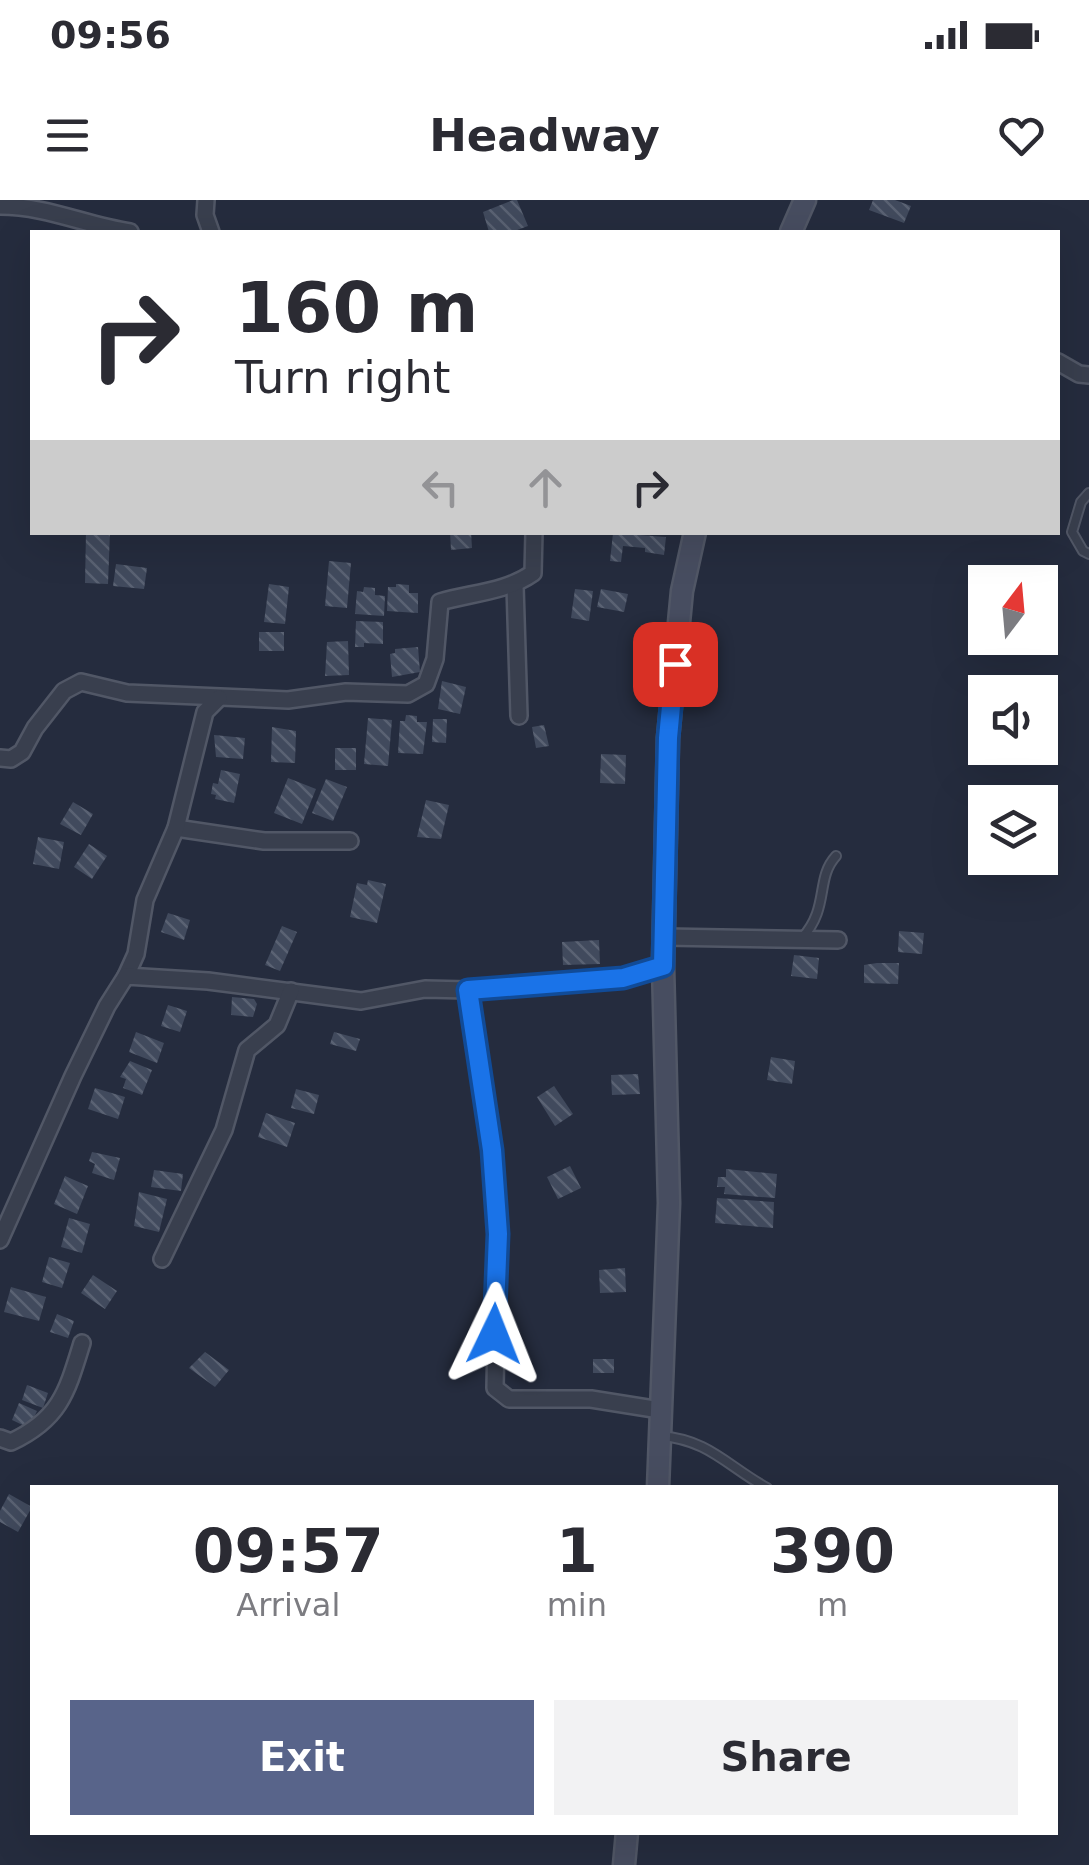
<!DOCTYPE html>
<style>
body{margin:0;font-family:"DejaVu Sans",sans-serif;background:#f2f2f3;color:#2b2b33;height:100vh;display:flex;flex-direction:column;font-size:38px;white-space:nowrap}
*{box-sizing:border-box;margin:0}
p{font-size:32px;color:#7c7c81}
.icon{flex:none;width:55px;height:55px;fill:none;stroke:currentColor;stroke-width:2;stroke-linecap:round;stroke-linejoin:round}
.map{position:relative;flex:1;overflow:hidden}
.panel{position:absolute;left:30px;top:1285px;width:1028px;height:350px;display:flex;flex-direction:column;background:#fff;border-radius:0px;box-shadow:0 10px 40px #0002}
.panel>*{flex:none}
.hud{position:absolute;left:30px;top:30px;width:1030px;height:305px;border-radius:0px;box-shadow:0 10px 40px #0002;background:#fff;color:#2b2b33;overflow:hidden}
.needle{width:65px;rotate:16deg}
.buttons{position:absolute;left:968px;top:365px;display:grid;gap:20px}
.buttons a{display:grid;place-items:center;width:90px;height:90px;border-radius:0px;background:#fff;box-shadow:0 10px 40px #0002;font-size:50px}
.pin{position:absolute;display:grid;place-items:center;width:85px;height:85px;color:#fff;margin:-42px;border-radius:20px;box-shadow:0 5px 15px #0006}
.me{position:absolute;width:110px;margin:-55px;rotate:2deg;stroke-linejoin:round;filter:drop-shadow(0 0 8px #0008)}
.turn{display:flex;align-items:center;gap:35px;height:210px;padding:0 40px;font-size:45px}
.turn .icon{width:130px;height:130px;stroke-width:2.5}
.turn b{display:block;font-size:70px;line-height:85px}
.lanes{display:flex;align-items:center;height:95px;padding:0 40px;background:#0003;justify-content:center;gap:50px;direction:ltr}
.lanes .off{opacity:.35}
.eta{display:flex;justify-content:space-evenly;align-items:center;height:170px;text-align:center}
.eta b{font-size:60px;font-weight:600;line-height:70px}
.action{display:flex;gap:20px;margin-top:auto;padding:20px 40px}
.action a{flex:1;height:115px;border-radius:0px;background:#58648a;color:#fff;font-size:40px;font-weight:600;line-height:115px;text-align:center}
.action a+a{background:#f2f2f3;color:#2b2b33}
.status{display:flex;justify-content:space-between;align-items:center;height:70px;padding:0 50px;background:#fff;direction:ltr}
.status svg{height:28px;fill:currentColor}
header{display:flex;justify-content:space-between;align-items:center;height:130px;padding:0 40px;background:#fff;font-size:45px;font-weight:600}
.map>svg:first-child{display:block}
</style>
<div class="status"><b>09:56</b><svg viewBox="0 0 49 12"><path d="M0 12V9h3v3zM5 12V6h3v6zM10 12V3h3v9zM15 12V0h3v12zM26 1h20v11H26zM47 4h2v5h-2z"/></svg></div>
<header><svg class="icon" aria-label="menu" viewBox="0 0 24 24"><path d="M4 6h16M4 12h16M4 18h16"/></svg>Headway<svg class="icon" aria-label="heart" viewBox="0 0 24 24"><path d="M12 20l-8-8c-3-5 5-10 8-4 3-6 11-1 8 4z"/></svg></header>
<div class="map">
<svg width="1089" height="1665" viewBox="0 0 1089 1665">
<defs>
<pattern id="building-back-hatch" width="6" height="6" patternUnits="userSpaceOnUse" patternTransform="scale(2.5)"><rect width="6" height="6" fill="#414a5d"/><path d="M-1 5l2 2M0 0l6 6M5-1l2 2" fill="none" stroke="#5a6273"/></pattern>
</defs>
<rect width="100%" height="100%" fill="#252c3e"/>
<!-- building -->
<g fill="url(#building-back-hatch)">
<path d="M513,0H517L528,26L512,32H489L483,12Z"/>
<path d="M873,0H895L911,6L904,23L869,10Z"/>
<path d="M86,332H110L108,384L85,383Z"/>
<path d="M450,332H471L472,348L451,350Z"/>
<path d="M613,333L666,337L664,355L645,352V348L623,346L621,362L610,361Z"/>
<path d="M329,361L351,363L347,408L325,406Z"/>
<path d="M116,364L147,368L144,389L113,386Z"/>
<path d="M269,384L289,387L285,424L264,422Z"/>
<path d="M396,384L409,385V393H418V413L387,411L388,387H396Z"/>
<path d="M364,387L375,388V395L385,396L384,416L355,414L357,391L363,392Z"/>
<path d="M575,389L593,391L589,421L571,418Z"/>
<path d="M601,389L628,394L624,412L597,407Z"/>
<path d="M356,421L383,422V444L364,443V447H355Z"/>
<rect x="259" y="432" width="25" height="19"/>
<path d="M348,441L349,475L325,476L327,442Z"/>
<path d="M418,447L420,472L392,477L390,454L395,453V449Z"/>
<path d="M442,481L466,487L460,514L438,509Z"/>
<path d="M406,515L417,516V522H427L423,554L398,553L400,521H405Z"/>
<path d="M368,518L392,520L388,566L364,564Z"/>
<path d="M433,519H447L446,543L432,542Z"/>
<path d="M544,525L549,546L536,548L532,527Z"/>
<path d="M272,527L296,531L295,563L271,562Z"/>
<path d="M214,535L245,538L243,559L216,557Z"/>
<rect x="335" y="548" width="21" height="22"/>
<path d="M601,554L626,555L625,584L600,583Z"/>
<path d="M221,570L240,574L234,603L215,599L216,595L211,594L213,583L218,584Z"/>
<path d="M288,578L316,589L302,624L274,613Z"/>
<path d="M326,579L347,587L333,621L312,613Z"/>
<path d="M426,600L449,605L441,639L417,637Z"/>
<path d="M73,602L93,614L81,635L60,624Z"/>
<path d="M38,637L64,642L59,669L33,664Z"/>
<path d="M89,644L107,656L92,679L74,667Z"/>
<path d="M368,680L386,684L377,723L350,717L357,683L367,685Z"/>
<path d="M168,713L190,720L184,740L161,732Z"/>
<path d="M282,726L297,732L280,771L265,765Z"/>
<path d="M899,731L924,733L922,754L898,752Z"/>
<path d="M599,740L600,764L563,765L562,742Z"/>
<path d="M794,755L819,758L817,779L791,776Z"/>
<path d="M877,763H899L898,784L864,783V765Z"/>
<path d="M232,797L254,799L257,804L253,817L231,815Z"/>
<path d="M168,805L187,811L180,832L161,826Z"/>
<path d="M136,832L164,843L157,863L129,852Z"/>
<path d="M334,832L360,839L356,851L330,844Z"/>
<path d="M771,857L795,861L792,884L767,880Z"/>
<path d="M130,861L152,870L142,895L123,888L126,879L120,877Z"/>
<path d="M638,874L640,894L612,895L611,875Z"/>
<path d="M554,886L573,914L555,926L537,897Z"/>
<path d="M95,888L125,897L118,919L88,909Z"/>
<path d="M296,889L319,895L314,914L291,908Z"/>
<path d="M266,913L295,923L287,947L258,937Z"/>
<path d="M92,952L120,958L114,980L92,973L95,964L89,961Z"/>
<path d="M570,966L581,988L558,999L547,977Z"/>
<path d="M726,969L777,974L775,998L724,994L725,987H717L718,977H726Z"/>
<path d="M154,970L183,974L181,991L151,987Z"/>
<path d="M65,976L88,986L77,1014L54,1004Z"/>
<path d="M139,992L167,999L159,1032L134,1026Z"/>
<path d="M717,998L774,1002L773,1028L715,1023Z"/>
<path d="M69,1018L90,1024L82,1053L61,1047Z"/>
<path d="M49,1057L70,1063L62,1088L42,1082Z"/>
<path d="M625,1068L626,1092L600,1093L599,1070Z"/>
<path d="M93,1075L117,1091L105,1109L81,1093Z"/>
<path d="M11,1087L46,1097L39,1121L4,1112Z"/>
<path d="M57,1114L74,1121L68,1138L50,1132Z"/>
<path d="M205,1152L229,1170L215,1187L189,1168Z"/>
<rect x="593" y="1159" width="21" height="14"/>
<path d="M27,1185L48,1193L43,1208L22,1200Z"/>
<path d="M19,1203L37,1211L29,1228L12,1220Z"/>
<path d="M9,1294L32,1307L18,1332L0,1322V1311Z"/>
</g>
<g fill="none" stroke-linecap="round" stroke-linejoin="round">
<defs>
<g id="lane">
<path d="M1089,293L1081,302L1072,332L1083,351L1089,354"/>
<path d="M802,738C830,707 815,679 836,656"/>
<path d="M661,1236C709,1240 727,1266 767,1288"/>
</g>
<g id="street">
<path d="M206,0L205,15L211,32"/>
<path d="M0,6C46,6 85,25 130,32"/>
<path d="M1058,162L1079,174L1089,175"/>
<path d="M515,386L519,516"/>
<path d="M0,558L11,559L22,552L35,528L64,491L81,482L127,493L288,500L346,492L408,494L426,484L435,459L440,402C471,393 506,392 533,373L534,332"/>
<path d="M176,628L264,641H350"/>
<path d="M665,737L838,740"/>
<path d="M126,776L136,754L145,700L176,628L205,512L219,498"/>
<path d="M468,790L492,949L498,1035L495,1188L509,1199H591L660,1210"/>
<path d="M0,1040L73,876L107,806L126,776L208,781L361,801L425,789L468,790L623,778L663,766"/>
<path d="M162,1059L224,930L247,850L277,825L291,791"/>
<path d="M0,1238L11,1242C60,1219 67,1192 82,1143"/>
</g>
<g id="secondary">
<path d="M791,32L805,0"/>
<path d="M658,1288L669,1003L663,766L668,538L682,391L695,332"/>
<path d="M624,1665L627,1632"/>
</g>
</defs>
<!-- lane casing -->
<use href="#lane" stroke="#515766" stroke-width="12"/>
<!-- street casing -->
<use href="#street" stroke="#515766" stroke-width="20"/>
<!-- secondary casing -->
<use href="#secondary" stroke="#515766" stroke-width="25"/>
<!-- lane -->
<use href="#lane" stroke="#393f4e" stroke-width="8"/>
<!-- street -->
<use href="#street" stroke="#393f4e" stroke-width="15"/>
<!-- secondary -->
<use href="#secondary" stroke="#474d60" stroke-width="20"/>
</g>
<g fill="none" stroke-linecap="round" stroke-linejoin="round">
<defs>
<path id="route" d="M494,1134L498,1034L492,950L468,790L623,778L663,766L668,538L675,464"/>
</defs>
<!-- route casing -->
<use href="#route" stroke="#114b97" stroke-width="25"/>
<!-- route -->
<use href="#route" stroke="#1a73e8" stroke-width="18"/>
</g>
</svg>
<div class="buttons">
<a><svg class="needle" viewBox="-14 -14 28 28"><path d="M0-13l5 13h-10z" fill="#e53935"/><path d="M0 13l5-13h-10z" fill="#7c7c81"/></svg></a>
<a><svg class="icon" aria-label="sound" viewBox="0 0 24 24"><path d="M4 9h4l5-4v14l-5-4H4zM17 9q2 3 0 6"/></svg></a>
<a><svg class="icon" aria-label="layers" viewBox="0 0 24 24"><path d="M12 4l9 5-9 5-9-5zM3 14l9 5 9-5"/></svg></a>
</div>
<div class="pin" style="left:675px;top:464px;background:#d93025"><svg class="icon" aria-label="arrive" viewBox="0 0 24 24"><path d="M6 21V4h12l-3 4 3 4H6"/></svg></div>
<svg class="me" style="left:494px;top:1134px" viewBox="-20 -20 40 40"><path d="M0-17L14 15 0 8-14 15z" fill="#1a73e8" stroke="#fff" stroke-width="4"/></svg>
<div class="hud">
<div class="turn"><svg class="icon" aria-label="right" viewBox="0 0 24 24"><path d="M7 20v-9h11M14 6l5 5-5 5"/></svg><div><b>160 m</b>Turn right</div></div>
<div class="lanes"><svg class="icon off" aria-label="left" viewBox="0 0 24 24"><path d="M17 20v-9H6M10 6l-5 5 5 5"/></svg><svg class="icon off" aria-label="ahead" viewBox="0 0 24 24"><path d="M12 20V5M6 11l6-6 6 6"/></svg><svg class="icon" aria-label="right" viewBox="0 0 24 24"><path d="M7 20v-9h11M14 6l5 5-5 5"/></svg></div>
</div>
<section class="panel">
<div class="eta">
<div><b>09:57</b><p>Arrival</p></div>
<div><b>1</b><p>min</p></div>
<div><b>390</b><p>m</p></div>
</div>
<div class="action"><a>Exit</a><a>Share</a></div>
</section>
</div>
